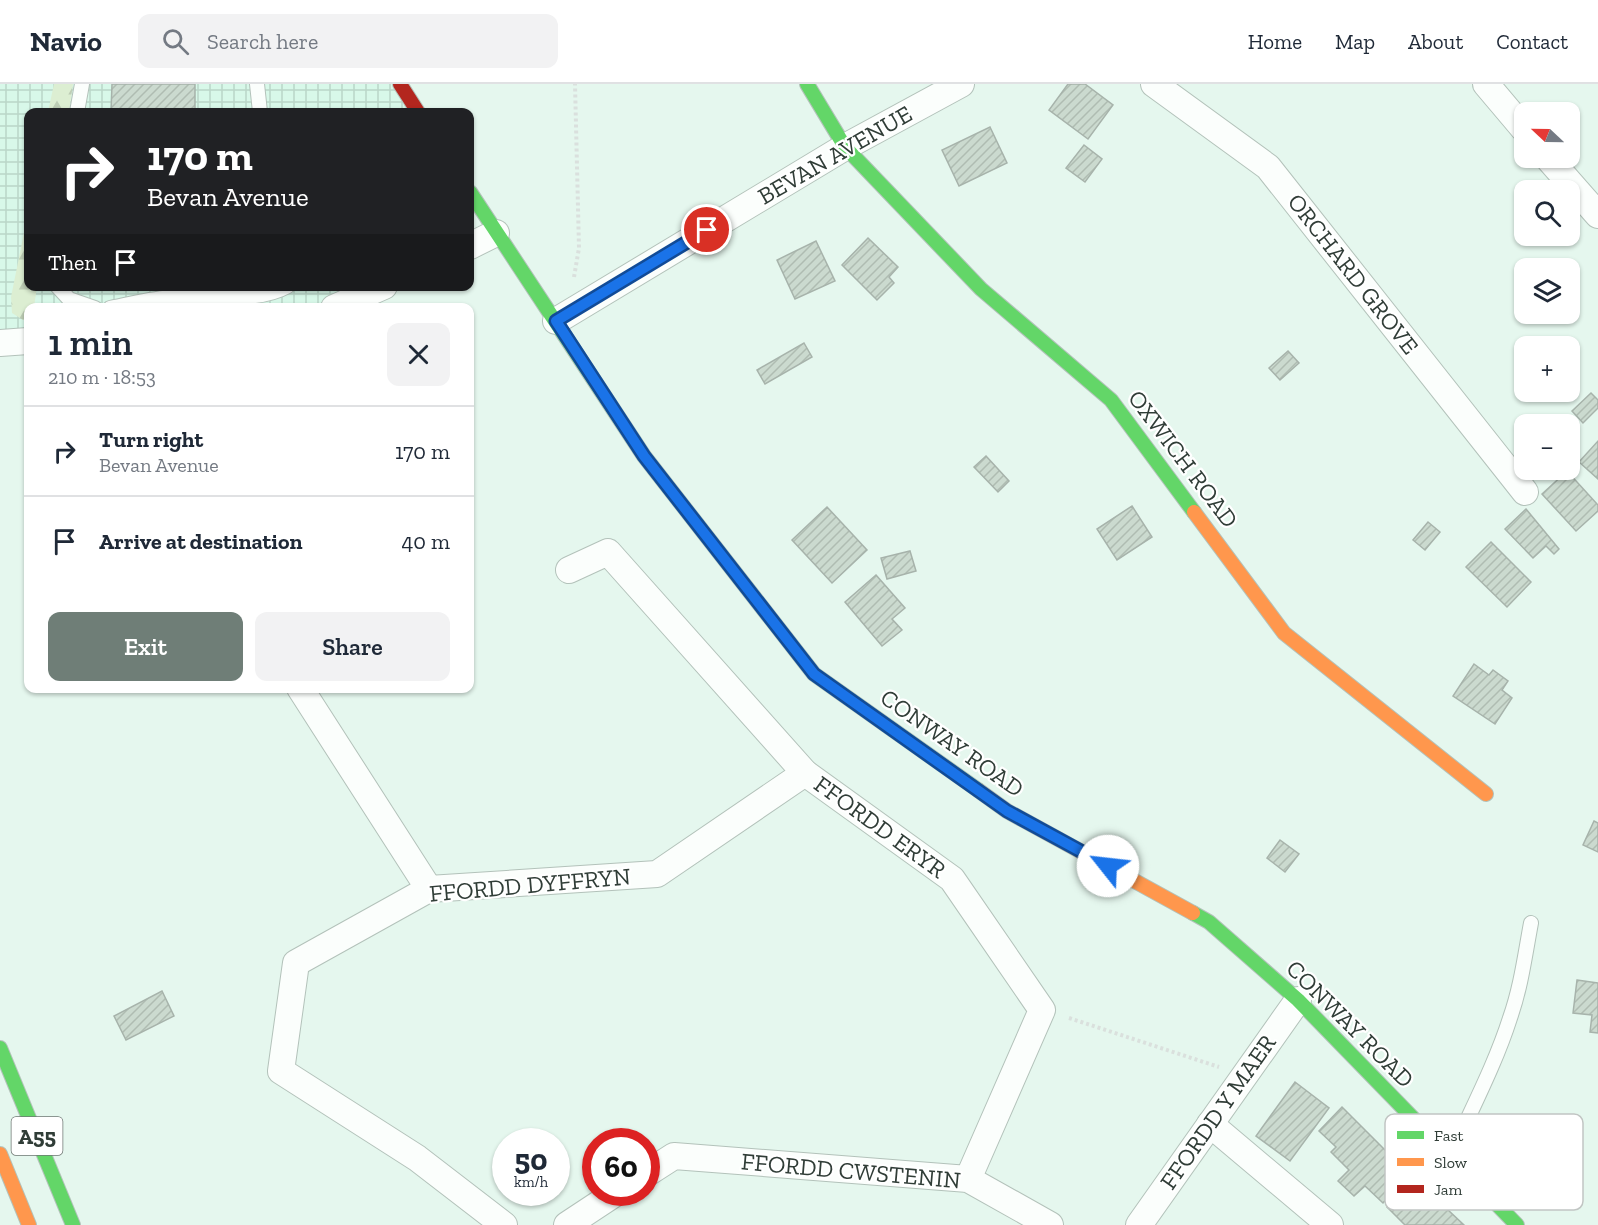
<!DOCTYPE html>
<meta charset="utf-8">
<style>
body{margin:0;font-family:"Zilla Slab",serif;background:#f2f2f3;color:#1f2937;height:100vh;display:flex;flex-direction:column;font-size:22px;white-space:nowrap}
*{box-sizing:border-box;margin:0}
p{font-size:20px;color:#747a83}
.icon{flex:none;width:33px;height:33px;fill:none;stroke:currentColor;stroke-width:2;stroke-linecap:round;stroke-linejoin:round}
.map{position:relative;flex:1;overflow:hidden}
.panel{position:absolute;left:24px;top:219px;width:450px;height:390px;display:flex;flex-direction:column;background:#fff;border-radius:12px;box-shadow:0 2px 4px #0004}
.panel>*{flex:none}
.banner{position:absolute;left:24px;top:24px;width:450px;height:183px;border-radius:12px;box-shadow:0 2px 4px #0004;background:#202124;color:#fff;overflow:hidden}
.needle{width:39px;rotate:292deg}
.tools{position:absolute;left:1514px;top:18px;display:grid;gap:12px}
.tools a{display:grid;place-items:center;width:66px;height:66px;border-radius:12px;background:#fff;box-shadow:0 2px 4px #0004;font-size:30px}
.speed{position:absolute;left:492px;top:1044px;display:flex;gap:12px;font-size:30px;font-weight:700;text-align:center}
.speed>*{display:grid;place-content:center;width:78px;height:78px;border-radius:50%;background:#fff;box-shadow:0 2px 4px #0004;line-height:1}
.speed small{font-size:15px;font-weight:400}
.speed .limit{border:9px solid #d22;background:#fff;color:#111}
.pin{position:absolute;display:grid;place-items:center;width:51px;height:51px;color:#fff;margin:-26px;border:3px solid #fff;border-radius:50%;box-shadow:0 2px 6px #0007}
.me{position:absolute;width:66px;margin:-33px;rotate:299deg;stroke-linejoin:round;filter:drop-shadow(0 0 4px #0008)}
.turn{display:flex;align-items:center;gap:21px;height:126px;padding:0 24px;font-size:27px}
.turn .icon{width:78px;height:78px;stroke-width:2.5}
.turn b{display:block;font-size:42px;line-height:51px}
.then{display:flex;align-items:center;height:57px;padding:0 24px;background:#0003;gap:12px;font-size:22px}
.round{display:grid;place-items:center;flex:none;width:63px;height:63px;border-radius:12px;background:#f2f2f3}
.overview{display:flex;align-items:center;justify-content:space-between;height:102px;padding:0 24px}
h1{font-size:36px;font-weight:600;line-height:45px}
.button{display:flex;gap:12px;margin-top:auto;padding:12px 24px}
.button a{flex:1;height:69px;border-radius:12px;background:#6f7e77;color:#fff;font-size:24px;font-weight:600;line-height:69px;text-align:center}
.button a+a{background:#f2f2f3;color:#1f2937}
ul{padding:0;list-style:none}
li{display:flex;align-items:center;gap:18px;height:90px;padding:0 24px;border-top:2px solid #e0e1e3}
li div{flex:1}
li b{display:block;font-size:22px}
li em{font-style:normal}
header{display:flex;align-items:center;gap:36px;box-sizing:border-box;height:84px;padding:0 30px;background:#fff;border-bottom:2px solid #e0e1e3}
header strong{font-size:28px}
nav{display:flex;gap:33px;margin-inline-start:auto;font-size:21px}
.search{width:420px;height:54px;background:#f2f2f3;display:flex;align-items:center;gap:15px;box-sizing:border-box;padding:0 21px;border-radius:12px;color:#747a83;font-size:22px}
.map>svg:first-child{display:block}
</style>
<header>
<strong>Navio</strong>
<div class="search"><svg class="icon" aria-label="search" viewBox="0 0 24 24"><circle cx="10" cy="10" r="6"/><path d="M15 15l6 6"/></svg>Search here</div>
<nav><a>Home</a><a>Map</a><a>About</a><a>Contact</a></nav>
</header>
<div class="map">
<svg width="1598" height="1141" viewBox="0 0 1598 1141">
<defs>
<pattern id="industrial-grid" width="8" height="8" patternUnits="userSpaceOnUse" patternTransform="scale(1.5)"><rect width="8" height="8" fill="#d8f8e9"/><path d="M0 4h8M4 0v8" fill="none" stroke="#bad6c8"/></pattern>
<pattern id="forest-firs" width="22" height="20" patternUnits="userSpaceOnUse" patternTransform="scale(1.5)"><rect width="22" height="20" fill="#dceed2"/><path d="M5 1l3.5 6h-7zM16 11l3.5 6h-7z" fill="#bdcdb5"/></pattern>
<pattern id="building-hatch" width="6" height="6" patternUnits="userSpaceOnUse" patternTransform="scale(1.5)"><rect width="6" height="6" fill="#cbdacf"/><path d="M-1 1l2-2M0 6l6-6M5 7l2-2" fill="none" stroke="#afbcb2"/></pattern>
</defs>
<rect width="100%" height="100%" fill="#e5f7ee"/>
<!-- industrial -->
<path fill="url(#industrial-grid)" d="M0,0H400L418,28H28V202L384,203L334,223L28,224V257L0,259Z"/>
<!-- forest -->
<g fill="url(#forest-firs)">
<path d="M54,0H73L69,28H48Z"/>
<path d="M28,129V202L37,203L34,223L28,224V235L23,236L12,229L11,213Z"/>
</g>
<!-- building -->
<g fill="url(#building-hatch)" stroke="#a7b3ab" stroke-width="1.5">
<path d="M112,0H195V28H111Z"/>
<path d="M1068,0H1085L1113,21L1088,55L1049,26Z"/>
<path d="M990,43L1007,79L959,102L942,66Z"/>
<path d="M1084,61L1102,75L1085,98L1066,84Z"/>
<path d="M868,154L898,183L889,193L894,199L877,216L842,181Z"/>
<path d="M816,157L835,197L795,215L777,176Z"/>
<path d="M804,259L812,273L765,300L757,286Z"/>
<path d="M1288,267L1299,279L1280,296L1269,284Z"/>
<path d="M1591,309L1598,316V324L1583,339L1572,327Z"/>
<path d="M1598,357V395L1579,378Z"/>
<path d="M986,372L1009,397L998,408L974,383Z"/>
<path d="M1567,387L1598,421V427L1576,447L1542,410Z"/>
<path d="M1132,422L1152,453L1117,476L1097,445Z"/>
<path d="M827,423L867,466L832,499L792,456Z"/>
<path d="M1526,425L1559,465L1554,470L1546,462L1533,474L1505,445Z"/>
<path d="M1428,438L1440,448L1425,466L1413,456Z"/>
<path d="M1491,458L1531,498L1507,523L1466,483Z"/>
<path d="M910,467L916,487L887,495L881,474Z"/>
<path d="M876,491L905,524L892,535L902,546L882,562L845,518Z"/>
<path d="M1474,580L1489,591L1493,586L1508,597L1502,606L1512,614L1495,640L1453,612Z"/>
<path d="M1594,737L1598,739V768L1583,761Z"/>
<path d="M1280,756L1299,770L1285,788L1267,774Z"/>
<path d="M1577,896L1598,899V949L1590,948L1592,931L1573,929Z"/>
<path d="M162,907L174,932L126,956L114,932Z"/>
<path d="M1295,998L1329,1024L1290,1077L1256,1052Z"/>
<path d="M1342,1023L1410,1091L1383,1119L1365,1102L1354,1112L1338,1097L1349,1086L1331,1068L1336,1063L1319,1047Z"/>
<path d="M1414,1094L1464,1141H1405L1387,1123Z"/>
</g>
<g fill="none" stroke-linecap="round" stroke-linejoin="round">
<defs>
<g id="lane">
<path d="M257,0L260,28"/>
<path d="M77,28L82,0"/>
<path d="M57,202L69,215L95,224"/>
<path d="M110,224C132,220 152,214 174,213C210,211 255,220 288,202"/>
<path d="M1451,1071C1471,1026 1495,981 1510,934C1521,903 1525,871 1531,839"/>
</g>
<g id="street">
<path d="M1154,0L1268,83L1525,408"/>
<path d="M1486,0L1524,45"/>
<path d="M1548,74L1598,131"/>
<path d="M470,162L496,149"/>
<path d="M334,224L384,202"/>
<path d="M556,237L845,63L961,0"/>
<path d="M0,259L28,257"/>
<path d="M569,486L608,468L805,689L952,795L1042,926L968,1095"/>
<path d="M300,604L429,805"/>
<path d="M1210,1040L1330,1141"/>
<path d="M646,1090L674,1072L968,1095L1050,1141"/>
<path d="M504,1141L417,1074L281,987L296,879L429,805L657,790L805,689"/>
<path d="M567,1141L617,1108"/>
<path d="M1139,1141L1298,916"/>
</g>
<g id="fast">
<path d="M807,0L845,63L981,205L1111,316L1194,428"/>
<path d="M470,108L644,372L814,590L978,706"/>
<path d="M1193,829L1209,838L1298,916L1517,1141"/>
<path d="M0,964L73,1141"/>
</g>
<g id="slow">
<path d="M1194,428L1284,549L1486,710"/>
<path d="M978,706L1007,727L1193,829"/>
<path d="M0,1070L29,1141"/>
</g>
<path id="jam" d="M400,0L418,28"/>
</defs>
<!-- lane casing -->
<use href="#lane" stroke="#b3c2ba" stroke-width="16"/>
<!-- street casing -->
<use href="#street" stroke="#b3c2ba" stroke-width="28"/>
<!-- fast casing -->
<use href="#fast" stroke="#b3c2ba" stroke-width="16"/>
<!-- slow casing -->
<use href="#slow" stroke="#b3c2ba" stroke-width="16"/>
<!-- jam casing -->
<use href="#jam" stroke="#b3c2ba" stroke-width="16"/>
<!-- path -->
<g stroke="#dae0dd" stroke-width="4" stroke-dasharray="3 3" stroke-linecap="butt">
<path d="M574,193L579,164L575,0"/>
<path d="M1069,934L1219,983"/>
</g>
<!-- lane -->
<use href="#lane" stroke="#fbfefc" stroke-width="14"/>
<!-- street -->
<use href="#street" stroke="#fbfefc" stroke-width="26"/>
<!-- fast -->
<use href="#fast" stroke="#63d668" stroke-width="14"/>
<!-- slow -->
<use href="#slow" stroke="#ff974d" stroke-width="14"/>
<!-- jam -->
<use href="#jam" stroke="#b3261e" stroke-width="14"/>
</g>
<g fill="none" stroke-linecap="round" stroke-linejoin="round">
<defs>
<path id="route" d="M707,146L556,237L644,372L814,590L1007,727L1108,782"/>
</defs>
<!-- route casing -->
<use href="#route" stroke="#114b97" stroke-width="15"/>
<!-- route -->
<use href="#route" stroke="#1a73e8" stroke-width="10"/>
</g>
<g text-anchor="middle" stroke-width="4.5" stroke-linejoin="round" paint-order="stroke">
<!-- shield labels -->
<rect fill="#fff" stroke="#6e7773" stroke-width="1.5" x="11.5" y="1033" width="51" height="38" rx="4.5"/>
<g font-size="22" font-weight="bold" fill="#303d37">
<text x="37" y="1060">A55</text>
</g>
<!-- street labels -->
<g font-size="24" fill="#303d37" stroke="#fff">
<text transform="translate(835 71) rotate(-30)" y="8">BEVAN AVENUE</text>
<text transform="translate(1353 190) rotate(52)" y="8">ORCHARD GROVE</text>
<text transform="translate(1183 375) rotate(53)" y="8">OXWICH ROAD</text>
<text transform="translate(952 659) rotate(35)" y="8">CONWAY ROAD</text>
<text transform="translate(880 743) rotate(36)" y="8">FFORDD ERYR</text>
<text transform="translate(530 801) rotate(-5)" y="8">FFORDD DYFFRYN</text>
<text transform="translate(1350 940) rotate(45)" y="8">CONWAY ROAD</text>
<text transform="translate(1218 1028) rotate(-55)" y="8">FFORDD Y MAER</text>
<text transform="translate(851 1087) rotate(5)" y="8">FFORDD CWSTENIN</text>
</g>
</g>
<!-- legend -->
<rect x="1385" y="1030" width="198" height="96" rx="9" fill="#fff" stroke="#c1c5c3" stroke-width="1.5"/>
<rect x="1397" y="1047" width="27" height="8" fill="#63d668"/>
<rect x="1397" y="1074" width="27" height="8" fill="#ff974d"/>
<rect x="1397" y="1101" width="27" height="8" fill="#b3261e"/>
<g font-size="16" fill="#303d37">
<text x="1434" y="1057">Fast</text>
<text x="1434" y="1084">Slow</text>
<text x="1434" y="1111">Jam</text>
</g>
</svg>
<div class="tools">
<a><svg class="needle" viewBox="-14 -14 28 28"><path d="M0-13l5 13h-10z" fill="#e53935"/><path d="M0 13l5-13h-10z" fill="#747a83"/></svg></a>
<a><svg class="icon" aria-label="search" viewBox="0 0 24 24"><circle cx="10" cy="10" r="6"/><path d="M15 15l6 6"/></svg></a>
<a><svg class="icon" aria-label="layers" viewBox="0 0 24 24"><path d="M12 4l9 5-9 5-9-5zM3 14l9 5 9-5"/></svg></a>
<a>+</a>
<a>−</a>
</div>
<div class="speed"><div>50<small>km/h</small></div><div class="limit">60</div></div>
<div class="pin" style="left:707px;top:146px;background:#d93025"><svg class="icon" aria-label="arrive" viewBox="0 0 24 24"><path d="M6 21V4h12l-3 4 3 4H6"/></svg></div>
<svg class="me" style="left:1108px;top:782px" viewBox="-20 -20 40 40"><circle r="19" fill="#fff"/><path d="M0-13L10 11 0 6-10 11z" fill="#1a73e8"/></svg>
<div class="banner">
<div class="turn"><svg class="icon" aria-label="right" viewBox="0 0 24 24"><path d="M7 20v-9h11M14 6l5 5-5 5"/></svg><div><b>170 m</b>Bevan Avenue</div></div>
<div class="then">Then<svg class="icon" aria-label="arrive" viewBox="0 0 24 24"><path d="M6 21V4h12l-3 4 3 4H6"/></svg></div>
</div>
<section class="panel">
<div class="overview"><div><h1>1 min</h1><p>210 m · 18:53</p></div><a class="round"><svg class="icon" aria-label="close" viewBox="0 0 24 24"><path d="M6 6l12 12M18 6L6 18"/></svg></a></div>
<ul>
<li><svg class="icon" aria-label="right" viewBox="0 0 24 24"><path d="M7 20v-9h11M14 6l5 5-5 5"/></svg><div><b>Turn right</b><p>Bevan Avenue</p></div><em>170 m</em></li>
<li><svg class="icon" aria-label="arrive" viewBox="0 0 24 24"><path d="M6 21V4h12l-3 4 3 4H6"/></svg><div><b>Arrive at destination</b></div><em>40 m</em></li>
</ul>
<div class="button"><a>Exit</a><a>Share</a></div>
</section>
</div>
